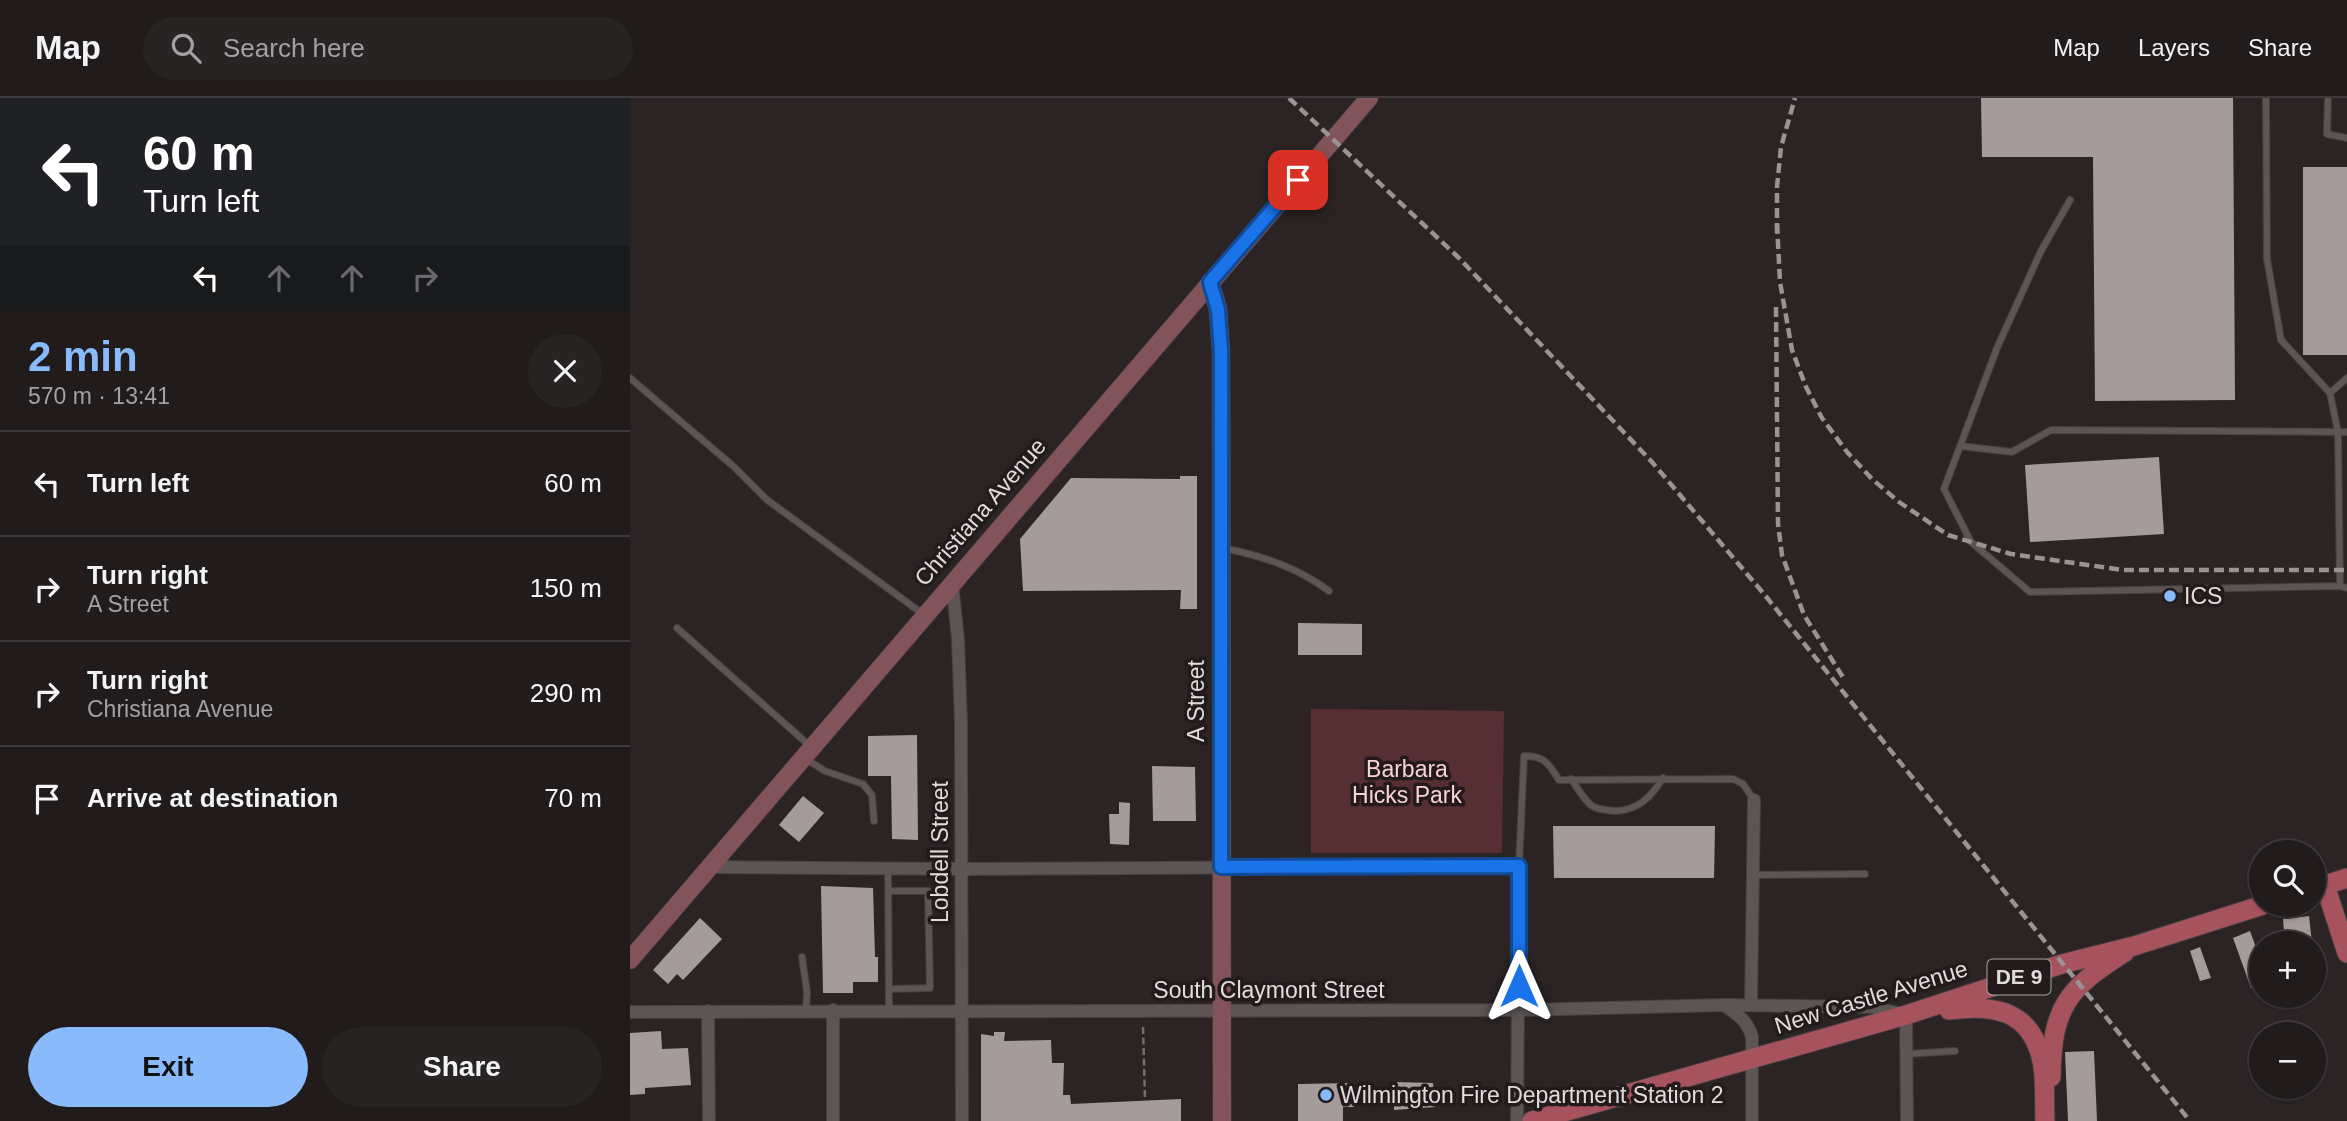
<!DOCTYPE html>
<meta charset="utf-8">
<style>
body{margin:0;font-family:Arial,sans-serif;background:#292424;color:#f1f3f6;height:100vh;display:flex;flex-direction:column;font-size:26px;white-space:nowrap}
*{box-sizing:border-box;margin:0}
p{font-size:23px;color:#a2a1a3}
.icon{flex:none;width:38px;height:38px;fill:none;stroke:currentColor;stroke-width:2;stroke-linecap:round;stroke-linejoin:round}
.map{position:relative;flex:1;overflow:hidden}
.side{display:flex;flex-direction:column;background:#211b1b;width:630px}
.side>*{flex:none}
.banner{background:#202124;color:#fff;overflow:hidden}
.tools{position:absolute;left:1619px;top:742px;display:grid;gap:14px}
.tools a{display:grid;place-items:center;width:77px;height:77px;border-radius:50%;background:#211b1b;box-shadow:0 2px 5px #0004,0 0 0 2px #3e393a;font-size:35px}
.pin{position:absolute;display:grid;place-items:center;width:60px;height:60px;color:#fff;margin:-30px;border-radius:14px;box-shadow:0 4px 10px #0006}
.me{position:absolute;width:77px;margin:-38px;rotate:0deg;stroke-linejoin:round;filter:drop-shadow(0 0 5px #0008)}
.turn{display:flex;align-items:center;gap:24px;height:147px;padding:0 28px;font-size:32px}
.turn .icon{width:91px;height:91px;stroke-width:2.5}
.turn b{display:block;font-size:49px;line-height:60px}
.lanes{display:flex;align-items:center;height:66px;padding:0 28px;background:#0003;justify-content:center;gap:35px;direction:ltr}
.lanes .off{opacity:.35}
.round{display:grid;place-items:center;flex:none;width:74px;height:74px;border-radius:37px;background:#292424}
.head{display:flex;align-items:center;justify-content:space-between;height:119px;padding:0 28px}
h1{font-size:42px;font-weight:600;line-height:52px;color:#88bafc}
.action{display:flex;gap:14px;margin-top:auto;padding:14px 28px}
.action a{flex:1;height:80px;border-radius:42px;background:#88bafc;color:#111;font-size:28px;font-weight:600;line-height:80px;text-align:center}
.action a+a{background:#292424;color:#f1f3f6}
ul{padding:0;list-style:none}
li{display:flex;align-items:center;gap:21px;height:105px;padding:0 28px;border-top:2px solid #3e393a}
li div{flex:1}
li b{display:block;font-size:26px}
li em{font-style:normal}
header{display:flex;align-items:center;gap:42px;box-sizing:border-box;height:98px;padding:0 35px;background:#211b1b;border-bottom:2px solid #3e393a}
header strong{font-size:33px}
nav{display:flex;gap:38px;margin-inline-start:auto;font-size:24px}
.search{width:490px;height:63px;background:#292424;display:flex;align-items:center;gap:18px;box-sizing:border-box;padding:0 24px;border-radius:38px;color:#a2a1a3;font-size:26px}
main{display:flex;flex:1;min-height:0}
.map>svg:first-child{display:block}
</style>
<header>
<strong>Map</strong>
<div class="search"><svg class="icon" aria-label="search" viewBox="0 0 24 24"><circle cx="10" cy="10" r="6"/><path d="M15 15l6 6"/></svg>Search here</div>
<nav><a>Map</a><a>Layers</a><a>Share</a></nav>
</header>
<main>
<section class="side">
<div class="banner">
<div class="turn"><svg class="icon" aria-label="left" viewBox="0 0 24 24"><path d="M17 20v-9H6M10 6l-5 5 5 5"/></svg><div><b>60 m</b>Turn left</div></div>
<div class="lanes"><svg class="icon" aria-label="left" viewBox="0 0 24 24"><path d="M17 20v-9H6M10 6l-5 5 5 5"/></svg><svg class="icon off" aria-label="ahead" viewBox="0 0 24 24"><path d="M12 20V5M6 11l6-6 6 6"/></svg><svg class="icon off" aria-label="ahead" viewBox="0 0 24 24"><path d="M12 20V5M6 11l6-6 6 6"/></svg><svg class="icon off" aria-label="right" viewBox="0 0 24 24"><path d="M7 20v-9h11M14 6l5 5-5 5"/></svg></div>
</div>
<div class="head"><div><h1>2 min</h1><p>570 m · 13:41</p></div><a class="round"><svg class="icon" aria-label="close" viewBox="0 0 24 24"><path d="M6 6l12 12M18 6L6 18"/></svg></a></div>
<ul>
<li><svg class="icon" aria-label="left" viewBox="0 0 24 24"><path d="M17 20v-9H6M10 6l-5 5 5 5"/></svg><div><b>Turn left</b></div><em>60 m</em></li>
<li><svg class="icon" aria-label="right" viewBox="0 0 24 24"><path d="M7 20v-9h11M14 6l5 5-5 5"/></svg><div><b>Turn right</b><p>A Street</p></div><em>150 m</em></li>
<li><svg class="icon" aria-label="right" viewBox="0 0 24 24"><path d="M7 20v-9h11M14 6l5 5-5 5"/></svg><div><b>Turn right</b><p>Christiana Avenue</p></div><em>290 m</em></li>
<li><svg class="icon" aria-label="arrive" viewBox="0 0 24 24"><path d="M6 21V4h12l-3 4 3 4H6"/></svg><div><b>Arrive at destination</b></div><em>70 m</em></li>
</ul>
<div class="action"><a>Exit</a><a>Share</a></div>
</section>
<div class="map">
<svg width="1717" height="1023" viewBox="0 0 1717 1023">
<rect width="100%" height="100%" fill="#2c2424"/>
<!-- green -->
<path fill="#572f32" d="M681,611L874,613L872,755H681Z"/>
<!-- building -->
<g fill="#a69b9b">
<path d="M1351,0H1603L1605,302L1465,303L1463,59H1352Z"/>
<rect x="1673" y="69" width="44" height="188"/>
<path d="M1529,359L1534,436L1400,444L1395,367Z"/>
<path d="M550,378H567V511H550L551,492L393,493L390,441L441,380L550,381Z"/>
<path d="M668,525L732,526V557H668Z"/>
<path d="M287,637L288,742L262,741L261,678H238V638Z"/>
<path d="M522,668L565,669L566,723H523Z"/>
<path d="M173,698L194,715L169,744L149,727Z"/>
<path d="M489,704L500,705L499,747L480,746L479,716H489Z"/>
<path d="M923,728H1085L1084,780H924Z"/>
<path d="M191,788L243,790L245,859H248V884H223V895H193Z"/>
<path d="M1679,818L1682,845H1655L1653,821Z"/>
<path d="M70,820L92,841L53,882L47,876L38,886L23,872Z"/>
<path d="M1620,833L1631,863V887L1621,890L1603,840Z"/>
<path d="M1570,849L1581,880L1570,883L1560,853Z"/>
<path d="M31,933L32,951L58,950L61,987L15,990V996L0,997V935Z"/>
<path d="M364,934H375L374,943L421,942L422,965H434L433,997H440L441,1006L551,1001V1023H351V936L364,938Z"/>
<path d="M1464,953L1467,1023H1438L1435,954Z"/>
<path d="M764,984L803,985L805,1009L764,1012Z"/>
<path d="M723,985L724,1009H713V1023H668V986Z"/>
</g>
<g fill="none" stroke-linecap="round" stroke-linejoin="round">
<defs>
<g id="lane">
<path d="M1636,0L1637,161L1651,242L1700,295L1708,334L1710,488"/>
<path d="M1698,0L1697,36L1717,40"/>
<path d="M1440,102L1411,153L1367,250L1314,391L1341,444L1400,494L1710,488L1717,490"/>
<path d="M0,280L103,368L136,401L293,516"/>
<path d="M1700,295L1717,280"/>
<path d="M1330,348L1382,354L1421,332L1717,334"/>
<path d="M593,450C632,458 667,469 699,493"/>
<path d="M47,530L180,648"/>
<path d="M176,661L195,673L233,686L242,697L244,723"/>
<path d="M941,681C947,689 954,702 962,708C969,712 977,712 984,713C1008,713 1021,699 1033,680"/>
<path d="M889,768L894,658C915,658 918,665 929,682L1103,681L1113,686L1124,702"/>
<path d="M258,770L259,913"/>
<path d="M1123,777L1235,776"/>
<path d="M259,793H298L300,890L259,891"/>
<path d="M172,859L177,894L176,912"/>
<path d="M1276,956L1325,953"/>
</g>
<g id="street">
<path d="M322,485L328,541L331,625L332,1023"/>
<path d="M79,769L331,771L889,768L887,1023"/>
<path d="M1094,907C1107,916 1118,923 1122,939V1023"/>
<path d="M1121,907L1124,702"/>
<path d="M203,912V1023"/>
<path d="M78,913L79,1023"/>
<path d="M0,914L890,912L1094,907L1242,909L1276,917L1277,1023"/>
</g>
<g id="secondary">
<path d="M580,184L588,211L591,253L592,1023"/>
<path d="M0,862L739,0"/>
</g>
<g id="primary">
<path d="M1695,787L1717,855"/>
<path d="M1685,790L1717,780"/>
<path d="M1319,912C1364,906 1401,912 1412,963C1416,982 1414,1004 1415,1023"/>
<path d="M1421,979C1422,909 1437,891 1495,854"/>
<path d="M902,1023L1276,917L1432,866L1504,848L1633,807"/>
</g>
</defs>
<!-- lane casing -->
<use href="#lane" stroke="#453f3f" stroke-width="8"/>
<!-- street casing -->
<use href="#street" stroke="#453f3f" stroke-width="14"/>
<!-- secondary casing -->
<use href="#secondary" stroke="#453f3f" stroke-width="19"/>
<!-- primary casing -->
<use href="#primary" stroke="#453f3f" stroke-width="21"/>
<!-- path -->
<path stroke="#736d6d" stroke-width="2.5" stroke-dasharray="7 3.5" stroke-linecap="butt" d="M513,929L515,1002"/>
<!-- lane -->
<use href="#lane" stroke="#5d5454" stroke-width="6"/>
<!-- street -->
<use href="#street" stroke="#5d5454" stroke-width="12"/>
<!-- secondary -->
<use href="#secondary" stroke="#825359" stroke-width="18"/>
<!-- primary -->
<use href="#primary" stroke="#a7535e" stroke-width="19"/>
<!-- rail -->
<g stroke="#999393" stroke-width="4.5" stroke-dasharray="10 5" stroke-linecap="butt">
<path d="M659,0L829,160L1022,364L1134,496L1560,1023"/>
<path d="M1147,126L1150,184L1162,252L1176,289L1192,320L1217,354L1242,381L1269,404L1318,437L1381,456L1493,472H1717"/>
<path d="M1147,135V89L1151,49L1165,0"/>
<path d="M1146,209L1148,426L1152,457L1174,517L1214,581"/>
</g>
</g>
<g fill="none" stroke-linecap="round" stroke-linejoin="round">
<defs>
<path id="route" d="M668,82L580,184L588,212L591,253V769L889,768V888"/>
</defs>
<!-- route casing -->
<use href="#route" stroke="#114b97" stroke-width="18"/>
<!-- route -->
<use href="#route" stroke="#1a73e8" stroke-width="12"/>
</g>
<!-- markers -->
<g fill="#88bafc" stroke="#221a1b" stroke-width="2.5">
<circle cx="1540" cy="498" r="7"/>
<circle cx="696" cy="997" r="7"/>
</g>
<g text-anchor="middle" stroke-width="7" stroke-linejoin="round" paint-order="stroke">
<!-- shield labels -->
<rect fill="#221a1b" stroke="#a8a2a2" stroke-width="2" x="1357.5" y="861.5" width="63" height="35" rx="5"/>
<g font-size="21" font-weight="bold" fill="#e1dcdc">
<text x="1389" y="886">DE 9</text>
</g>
<!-- street labels -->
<g font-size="23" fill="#e1dcdc" stroke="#221a1b">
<text transform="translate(350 414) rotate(-49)" y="8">Christiana Avenue</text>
<text transform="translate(566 603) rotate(-90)" y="8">A Street</text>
<text transform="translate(310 754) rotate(-90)" y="8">Lobdell Street</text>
<text x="639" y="900">South Claymont Street</text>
<text transform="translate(1241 899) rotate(-17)" y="8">New Castle Avenue</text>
</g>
<!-- poi labels -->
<g font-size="23" fill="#e1dcdc" stroke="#221a1b" text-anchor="start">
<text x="1554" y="506">ICS</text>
<text x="710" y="1005">Wilmington Fire Department Station 2</text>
</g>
<!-- park labels -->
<g font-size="23" fill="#f7d2d3" stroke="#221a1b">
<text x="777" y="679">Barbara<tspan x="777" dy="26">Hicks Park</tspan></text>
</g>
</g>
</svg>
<div class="tools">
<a><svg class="icon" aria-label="search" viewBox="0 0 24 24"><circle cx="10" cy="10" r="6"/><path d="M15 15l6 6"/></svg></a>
<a>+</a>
<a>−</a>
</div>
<div class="pin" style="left:668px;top:82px;background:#d93025"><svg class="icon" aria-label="arrive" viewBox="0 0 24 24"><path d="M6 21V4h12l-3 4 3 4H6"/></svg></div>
<svg class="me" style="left:889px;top:888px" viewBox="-20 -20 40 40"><path d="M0-17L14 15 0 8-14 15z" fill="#1a73e8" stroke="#fff" stroke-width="4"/></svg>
</div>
</main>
